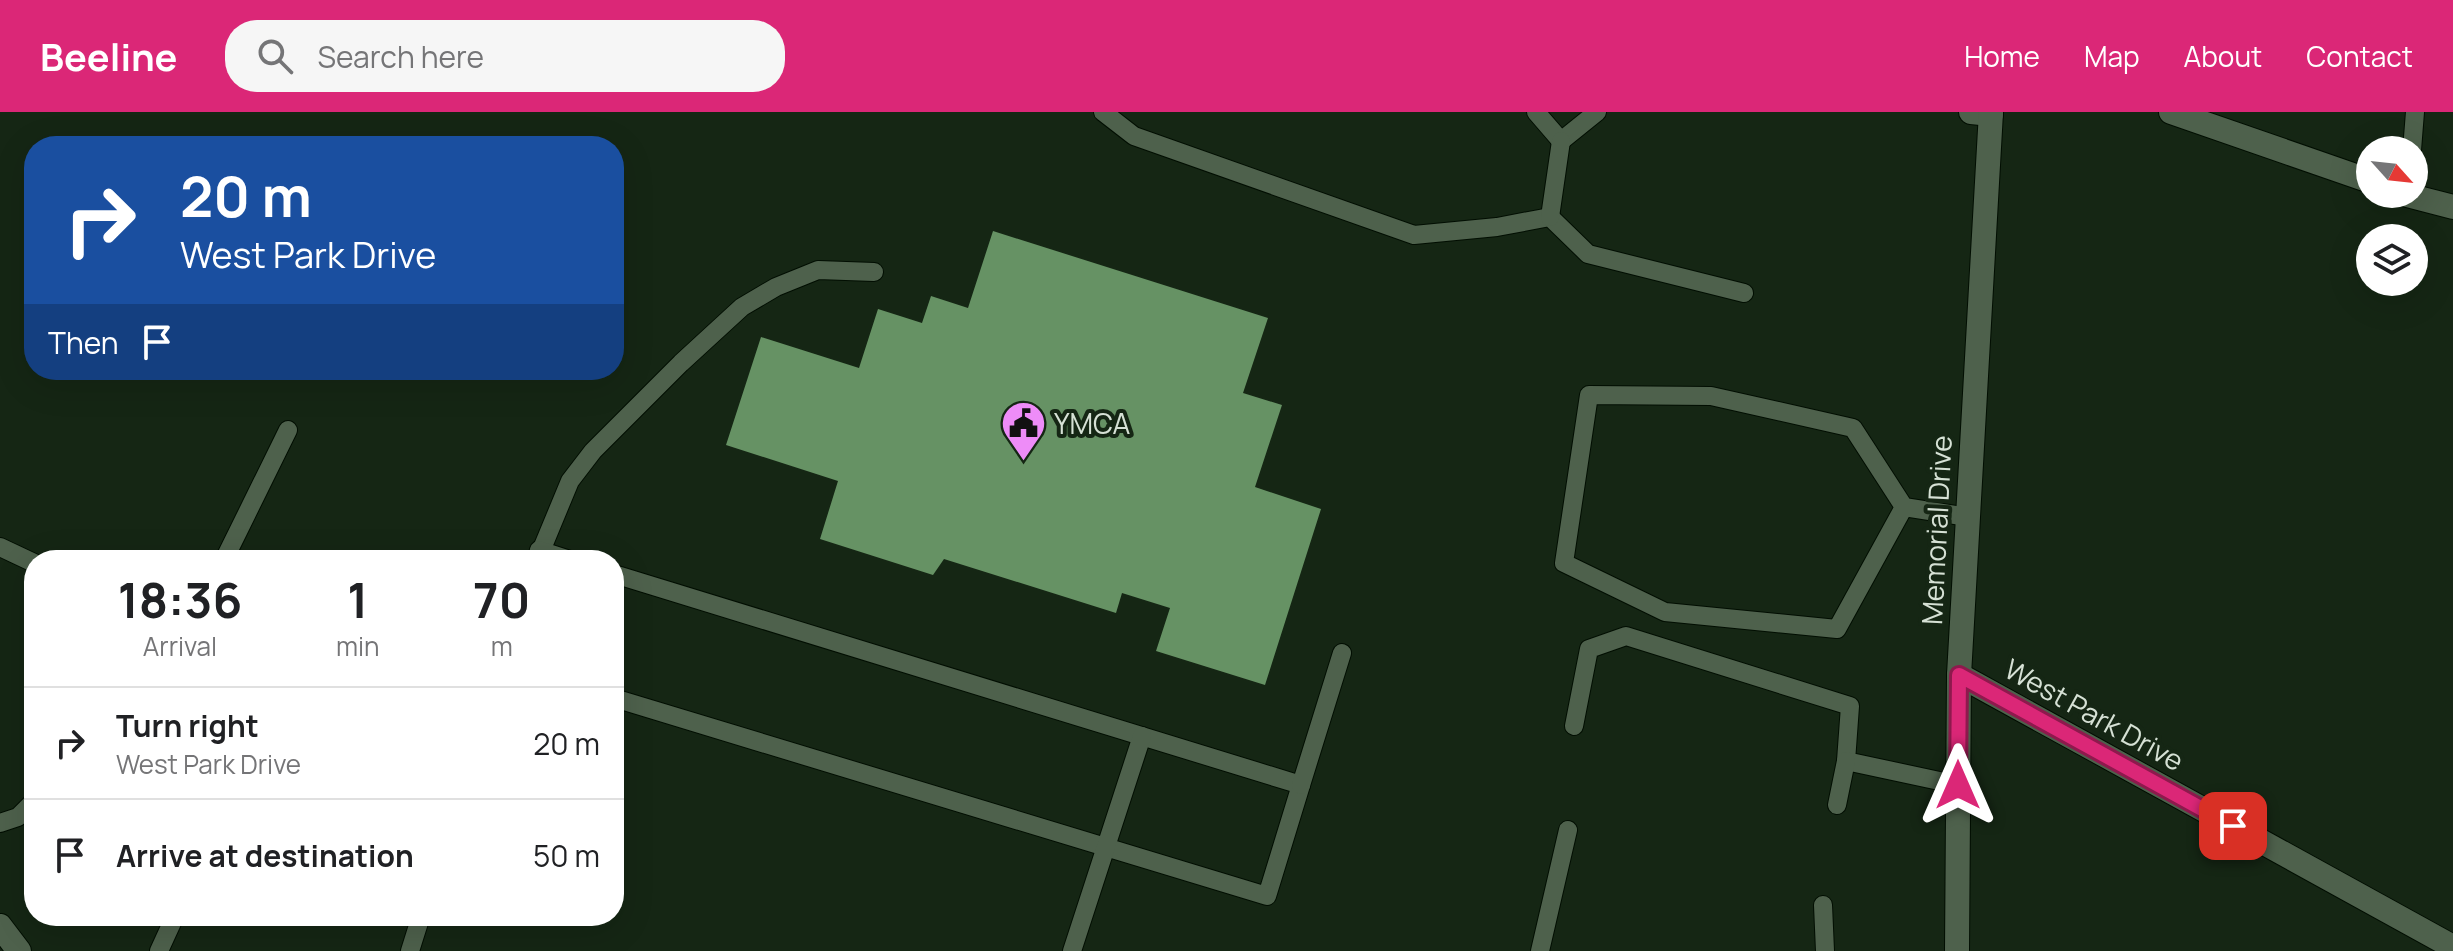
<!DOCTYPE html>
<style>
body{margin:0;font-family:Manrope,sans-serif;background:#f6f6f6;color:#202124;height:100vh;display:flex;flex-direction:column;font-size:30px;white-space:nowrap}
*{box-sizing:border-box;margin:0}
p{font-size:26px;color:#757577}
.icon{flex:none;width:44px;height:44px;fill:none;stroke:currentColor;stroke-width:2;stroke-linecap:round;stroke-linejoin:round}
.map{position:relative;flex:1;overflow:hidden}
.side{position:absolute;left:24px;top:438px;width:600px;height:376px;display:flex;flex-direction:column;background:#fff;border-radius:32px;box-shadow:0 8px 32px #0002}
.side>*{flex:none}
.guide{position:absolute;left:24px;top:24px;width:600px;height:244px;border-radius:32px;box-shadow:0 8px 32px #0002;background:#1a4fa0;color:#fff;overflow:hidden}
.needle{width:52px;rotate:117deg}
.tools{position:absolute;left:2356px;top:24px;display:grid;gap:16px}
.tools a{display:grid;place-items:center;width:72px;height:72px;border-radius:50%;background:#fff;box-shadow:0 8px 32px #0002;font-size:40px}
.pin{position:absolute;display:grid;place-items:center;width:68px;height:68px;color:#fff;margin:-34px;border-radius:16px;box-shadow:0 4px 12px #0006}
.me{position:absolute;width:88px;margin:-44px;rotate:0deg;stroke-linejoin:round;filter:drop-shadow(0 0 6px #0008)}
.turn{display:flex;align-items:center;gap:28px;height:168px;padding:0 24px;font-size:36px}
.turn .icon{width:104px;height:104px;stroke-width:2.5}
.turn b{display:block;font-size:56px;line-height:68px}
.then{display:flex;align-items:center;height:76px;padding:0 24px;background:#0003;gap:16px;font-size:30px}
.eta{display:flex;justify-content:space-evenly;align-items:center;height:136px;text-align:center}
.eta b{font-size:48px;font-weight:700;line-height:56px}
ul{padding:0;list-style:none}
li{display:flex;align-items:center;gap:24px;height:112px;padding:0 24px;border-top:2px solid #e0e0e0}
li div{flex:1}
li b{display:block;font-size:30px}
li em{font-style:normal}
header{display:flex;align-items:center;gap:48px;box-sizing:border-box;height:112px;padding:0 40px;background:#db2777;color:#fff}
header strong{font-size:38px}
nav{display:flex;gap:44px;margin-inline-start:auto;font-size:28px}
.search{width:560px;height:72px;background:#f6f6f6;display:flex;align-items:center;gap:20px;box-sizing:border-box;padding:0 28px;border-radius:32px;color:#757577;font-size:30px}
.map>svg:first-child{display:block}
</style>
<header>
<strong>Beeline</strong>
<div class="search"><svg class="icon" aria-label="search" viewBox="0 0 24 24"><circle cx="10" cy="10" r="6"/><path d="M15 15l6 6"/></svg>Search here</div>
<nav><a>Home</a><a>Map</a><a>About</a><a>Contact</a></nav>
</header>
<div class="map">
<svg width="2453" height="839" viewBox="0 0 2453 839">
<rect width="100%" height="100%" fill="#152614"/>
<!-- building -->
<path fill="#669264" d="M993,119L1268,206L1243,281L1282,293L1255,375L1321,397L1265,573L1156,539L1170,496L1122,481L1116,501L944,447L933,463L820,427L838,369L726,333L761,225L859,256L878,197L922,211L931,184L968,196Z"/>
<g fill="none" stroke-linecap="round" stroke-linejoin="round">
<defs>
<g id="lane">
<path d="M1103,0L1134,24L1414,123L1497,115L1550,105L1588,142L1744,181"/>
<path d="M1536,0L1561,29L1597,0"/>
<path d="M2412,38L2415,0"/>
<path d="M1550,105L1561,29"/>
<path d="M1904,395L1837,517L1665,500L1564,451L1589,283L1711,284L1853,316L1904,395L1968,405"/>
<path d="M0,435L34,451"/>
<path d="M541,439L570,369L593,339L681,251L742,195L776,175L818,158L874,160"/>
<path d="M537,447L539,438L570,448"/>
<path d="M224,448L288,318"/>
<path d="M614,462L1301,673L1267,784L614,586"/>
<path d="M1574,614L1589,537L1626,524L1850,594L1846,649L1958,673"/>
<path d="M1301,673L1342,541"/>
<path d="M1837,693L1846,649"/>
<path d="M0,711L18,705L34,689"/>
<path d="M1823,793L1825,839"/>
<path d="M159,839L175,804"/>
<path d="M410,839L421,804"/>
<path d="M1072,839L1142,624"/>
<path d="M1540,839L1568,718"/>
</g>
<g id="street">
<path d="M1971,0L1991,2"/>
<path d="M2171,0L2370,69"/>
<path d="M2403,82L2453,95"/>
<path d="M1959,563L2453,835"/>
<path d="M0,814L19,839"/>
</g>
<path id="secondary" d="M1957,839L1959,563L1991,0"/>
</defs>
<!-- lane casing -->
<use href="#lane" stroke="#020e02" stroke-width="20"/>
<!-- street casing -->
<use href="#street" stroke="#020e02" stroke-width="26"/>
<!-- secondary casing -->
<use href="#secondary" stroke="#020e02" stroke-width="26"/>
<!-- lane -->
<use href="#lane" stroke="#4e614c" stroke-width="18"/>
<!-- street -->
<use href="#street" stroke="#4e614c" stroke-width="24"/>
<!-- secondary -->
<use href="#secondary" stroke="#4e614c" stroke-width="24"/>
</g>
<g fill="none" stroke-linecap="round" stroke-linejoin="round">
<defs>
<path id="route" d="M1958,673L1959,563L2233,714"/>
</defs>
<!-- route casing -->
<use href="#route" stroke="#8e194d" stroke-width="20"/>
<!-- route -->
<use href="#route" stroke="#db2777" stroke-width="14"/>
</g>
<!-- icons -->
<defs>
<symbol id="civic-pin" viewBox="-11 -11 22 30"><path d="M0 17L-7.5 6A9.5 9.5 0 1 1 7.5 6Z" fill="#ee8cf8" stroke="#152614"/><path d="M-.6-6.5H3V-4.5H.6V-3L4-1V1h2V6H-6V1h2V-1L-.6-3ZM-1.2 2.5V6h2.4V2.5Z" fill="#111"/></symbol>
</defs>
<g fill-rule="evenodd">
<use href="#civic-pin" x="998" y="286" width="51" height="69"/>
</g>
<g text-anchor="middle" stroke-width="8" stroke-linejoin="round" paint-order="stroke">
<!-- poi labels -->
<g font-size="28" fill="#d6e1d5" stroke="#152614" text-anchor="start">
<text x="1054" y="322">YMCA</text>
</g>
<!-- street labels -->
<g font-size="28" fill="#d6e1d5" stroke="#152614">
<text transform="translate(1937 418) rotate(-87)" y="10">Memorial Drive</text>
<text transform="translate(2094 603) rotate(29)" y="10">West Park Drive</text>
</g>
</g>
</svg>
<div class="tools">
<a><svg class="needle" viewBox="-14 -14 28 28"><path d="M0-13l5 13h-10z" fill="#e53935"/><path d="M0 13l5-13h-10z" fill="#757577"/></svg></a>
<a><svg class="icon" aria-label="layers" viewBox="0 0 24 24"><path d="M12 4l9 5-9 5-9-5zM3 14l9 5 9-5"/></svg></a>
</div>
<div class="pin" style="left:2233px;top:714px;background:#d93025"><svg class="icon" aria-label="arrive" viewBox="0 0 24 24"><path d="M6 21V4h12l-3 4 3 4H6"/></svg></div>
<svg class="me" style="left:1958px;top:673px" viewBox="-20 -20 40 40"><path d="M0-17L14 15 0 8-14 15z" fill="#db2777" stroke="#fff" stroke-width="4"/></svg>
<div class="guide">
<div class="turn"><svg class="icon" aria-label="right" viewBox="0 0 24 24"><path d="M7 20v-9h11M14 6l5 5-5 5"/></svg><div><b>20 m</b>West Park Drive</div></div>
<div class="then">Then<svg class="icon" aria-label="arrive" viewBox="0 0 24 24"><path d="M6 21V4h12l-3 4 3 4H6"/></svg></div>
</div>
<section class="side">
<div class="eta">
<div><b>18:36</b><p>Arrival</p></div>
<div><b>1</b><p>min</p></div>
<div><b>70</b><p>m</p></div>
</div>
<ul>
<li><svg class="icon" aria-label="right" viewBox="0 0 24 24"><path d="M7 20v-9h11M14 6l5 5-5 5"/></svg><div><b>Turn right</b><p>West Park Drive</p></div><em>20 m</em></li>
<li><svg class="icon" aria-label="arrive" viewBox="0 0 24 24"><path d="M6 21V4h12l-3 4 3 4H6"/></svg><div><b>Arrive at destination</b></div><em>50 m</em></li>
</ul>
</section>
</div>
